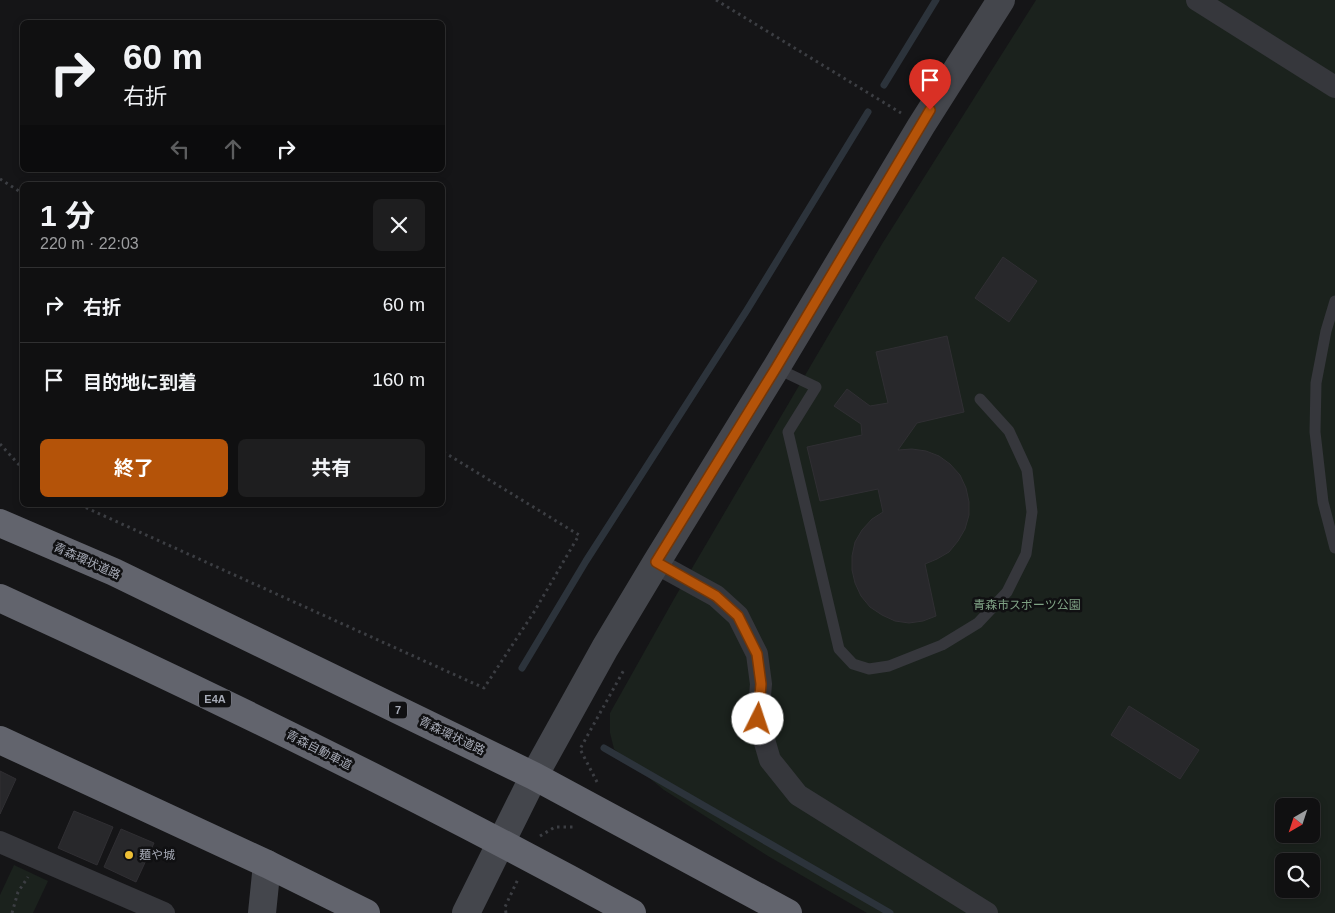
<!DOCTYPE html>
<html lang="ja">
<meta charset="utf-8">
<style>
body{margin:0;font-family:Arial,"Noto Sans JP",sans-serif;background:#1e1e1f;color:#f1f3f6;height:100vh;display:flex;flex-direction:column;font-size:19px;white-space:nowrap}
*{box-sizing:border-box;margin:0}
p{font-size:16px;color:#9c9d9f}
.icon{flex:none;width:28px;height:28px;fill:none;stroke:currentColor;stroke-width:2;stroke-linecap:round;stroke-linejoin:round}
.map{position:relative;flex:1;overflow:hidden}
.panel{position:absolute;left:20px;top:182px;width:425px;height:325px;display:flex;flex-direction:column;background:#101011;border-radius:8px;box-shadow:0 2px 8px #0003,0 0 0 1px #303031}
.panel>*{flex:none}
.banner{position:absolute;left:20px;top:20px;width:425px;height:152px;border-radius:8px;box-shadow:0 2px 8px #0003,0 0 0 1px #303031;background:#101011;color:#f1f3f6;overflow:hidden}
.needle{width:32px;rotate:219deg}
.fabs{position:absolute;left:1275px;top:798px;display:grid;gap:10px}
.fabs a{display:grid;place-items:center;width:45px;height:45px;border-radius:8px;background:#101011;box-shadow:0 2px 8px #0003,0 0 0 1px #303031;font-size:25px}
.pin{position:absolute;display:grid;place-items:center;width:42px;height:42px;color:#fff;margin:-51px -21px;border-radius:50% 50% 50% 0;rotate:-45deg;box-shadow:0 0 5px #0007}
.pin .icon{rotate:45deg}
.me{position:absolute;width:55px;margin:-28px;rotate:4deg;stroke-linejoin:round;filter:drop-shadow(0 0 4px #0008)}
.turn{display:flex;align-items:center;gap:18px;height:105px;padding:0 20px;font-size:22px}
.turn .icon{width:65px;height:65px;stroke-width:2.5}
.turn b{display:block;font-size:35px;line-height:42px}
.lanes{display:flex;align-items:center;height:48px;padding:0 20px;background:#0003;justify-content:center;gap:25px;direction:ltr}
.lanes .off{opacity:.35}
.round{display:grid;place-items:center;flex:none;width:52px;height:52px;border-radius:8px;background:#1e1e1f}
.head{display:flex;align-items:center;justify-content:space-between;height:85px;padding:0 20px}
h1{font-size:30px;font-weight:700;line-height:38px}
.primary-button{display:flex;gap:10px;margin-top:auto;padding:10px 20px}
.primary-button a{flex:1;height:58px;border-radius:8px;background:#b45309;color:#fff;font-size:20px;font-weight:700;line-height:58px;text-align:center}
.primary-button a+a{background:#1e1e1f;color:#f1f3f6}
ul{padding:0;list-style:none}
li{display:flex;align-items:center;gap:15px;height:75px;padding:0 20px;border-top:1px solid #303031}
li div{flex:1}
li b{display:block;font-size:19px}
li em{font-style:normal}
.map>svg:first-child{display:block}
</style>
<div class="map">
<svg width="1335" height="913" viewBox="0 0 1335 913">
<rect width="100%" height="100%" fill="#151517"/>
<!-- green -->
<g fill="#1b221d" fill-rule="evenodd">
<path d="M1036,0H1335V913H867L768,856L664,790L614,749L610,733V713L674,599L882,244ZM1284,806H1311V834H1284ZM1284,861H1311V889H1284Z"/>
<path d="M14,865L48,881L33,913H0V895Z"/>
</g>
<g fill="none" stroke-linecap="round" stroke-linejoin="round">
<!-- stream -->
<g stroke="#2c333b" stroke-width="7">
<path d="M884,85L936,0"/>
<path d="M522,668L586,561L747,310L868,112"/>
<path d="M604,748L890,913"/>
</g>
</g>
<!-- building -->
<g fill="#28282b" stroke="#302f33">
<path d="M1003,257L1037,281L1009,322L975,298Z"/>
<path d="M947,336L964,412L917,423L898,450L912,449L926,451L939,456L950,464L960,475L966,488L969,502V515L965,529L958,541L949,552L937,559L925,564L936,616L923,621L909,623L895,621L882,615L870,607L861,596L855,583L852,570V556L855,542L862,530L872,519L883,512L878,489L820,501L807,447L862,435L861,424L834,406L847,389L870,406L888,403L876,352Z"/>
<path d="M1129,706L1199,750L1180,779L1111,735Z"/>
<path d="M0,771L16,779L0,814Z"/>
<path d="M74,811L113,827L97,865L58,848Z"/>
<path d="M121,829L154,843L136,882L104,867Z"/>
</g>
<g fill="none" stroke-linecap="round" stroke-linejoin="round">
<!-- path -->
<g stroke="#3c3e43" stroke-width="3" stroke-dasharray="2.5 4" stroke-linecap="butt">
<path d="M716,0L901,113"/>
<path d="M0,179L22,193"/>
<path d="M0,444L22,468"/>
<path d="M80,505L484,688L534,612L579,535L442,451"/>
<path d="M597,782L580,749L625,668"/>
<path d="M540,836L555,827H576"/>
<path d="M12,913L18,892L28,877"/>
<path d="M506,913L505,907L518,879"/>
</g>
<!-- lane -->
<g stroke="#36373c" stroke-width="11">
<path d="M1335,301L1326,331L1316,383L1315,432L1323,502L1335,548"/>
<path d="M776,368L816,387L788,432L839,649L853,664L869,669L889,666L942,645L978,623L1007,592L1026,554L1032,512L1027,470L1009,431L980,399"/>
</g>
<!-- street -->
<g stroke="#36373c" stroke-width="22">
<path d="M1197,0L1335,87"/>
<path d="M656,563L716,596L738,616L757,654L761,684L758,719L770,760L798,795L987,913"/>
<path d="M0,842L164,913"/>
</g>
<!-- secondary -->
<g stroke="#44464c" stroke-width="28">
<path d="M262,913L267,864"/>
<path d="M466,913L534,776L605,648L656,563L776,368L921,126L1001,0"/>
</g>
<!-- highway -->
<g stroke="#62646d" stroke-width="28">
<path d="M0,523L114,572L534,776L788,913"/>
<path d="M0,598C214,696 426,800 632,913"/>
<path d="M0,740L267,864L366,913"/>
</g>
</g>
<g fill="none" stroke-linecap="round" stroke-linejoin="round">
<defs>
<path id="route" d="M758,719L761,684L757,654L738,616L716,596L656,562L776,368L930,110"/>
</defs>
<!-- route casing -->
<use href="#route" stroke="#753606" stroke-width="12"/>
<!-- route -->
<use href="#route" stroke="#b45309" stroke-width="9"/>
</g>
<!-- markers -->
<circle fill="#eebf36" stroke="#101012" stroke-width="2" cx="129" cy="855" r="5"/>
<g text-anchor="middle" stroke-width="5" stroke-linejoin="round" paint-order="stroke">
<!-- shield labels -->
<g fill="#101012" stroke="#7a7c86" stroke-width="1">
<rect x="199" y="690.5" width="32" height="17" rx="4"/>
<rect x="389" y="701.5" width="18" height="17" rx="4"/>
</g>
<g font-size="11" font-weight="bold" fill="#a7abb7">
<text x="215" y="703">E4A</text>
<text x="398" y="714">7</text>
</g>
<!-- street labels -->
<g font-size="12" fill="#a7abb7" stroke="#101012">
<text transform="translate(87 561) rotate(24)" y="4">青森環状道路</text>
<text transform="translate(452 736) rotate(26)" y="4">青森環状道路</text>
<text transform="translate(319 750) rotate(27)" y="4">青森自動車道</text>
</g>
<!-- park labels -->
<g font-size="12" fill="#7fa284" stroke="#101012">
<text x="1027" y="609">青森市スポーツ公園</text>
</g>
<!-- poi labels -->
<g font-size="12" fill="#a7abb7" stroke="#101012" text-anchor="start">
<text x="139" y="859">麺や城</text>
</g>
</g>
</svg>
<div class="fabs">
<a><svg class="needle" viewBox="-14 -14 28 28"><path d="M0-13l5 13h-10z" fill="#e53935"/><path d="M0 13l5-13h-10z" fill="#9c9d9f"/></svg></a>
<a><svg class="icon" aria-label="search" viewBox="0 0 24 24"><circle cx="10" cy="10" r="6"/><path d="M15 15l6 6"/></svg></a>
</div>
<div class="pin" style="left:930px;top:110px;background:#d93025"><svg class="icon" aria-label="arrive" viewBox="0 0 24 24"><path d="M6 21V4h12l-3 4 3 4H6"/></svg></div>
<svg class="me" style="left:758px;top:719px" viewBox="-20 -20 40 40"><circle r="19" fill="#fff"/><path d="M0-13L10 11 0 6-10 11z" fill="#b45309"/></svg>
<div class="banner">
<div class="turn"><svg class="icon" aria-label="right" viewBox="0 0 24 24"><path d="M7 20v-9h11M14 6l5 5-5 5"/></svg><div><b>60 m</b>右折</div></div>
<div class="lanes"><svg class="icon off" aria-label="left" viewBox="0 0 24 24"><path d="M17 20v-9H6M10 6l-5 5 5 5"/></svg><svg class="icon off" aria-label="ahead" viewBox="0 0 24 24"><path d="M12 20V5M6 11l6-6 6 6"/></svg><svg class="icon" aria-label="right" viewBox="0 0 24 24"><path d="M7 20v-9h11M14 6l5 5-5 5"/></svg></div>
</div>
<section class="panel">
<div class="head"><div><h1>1 分</h1><p>220 m · 22:03</p></div><a class="round"><svg class="icon" aria-label="close" viewBox="0 0 24 24"><path d="M6 6l12 12M18 6L6 18"/></svg></a></div>
<ul>
<li><svg class="icon" aria-label="right" viewBox="0 0 24 24"><path d="M7 20v-9h11M14 6l5 5-5 5"/></svg><div><b>右折</b></div><em>60 m</em></li>
<li><svg class="icon" aria-label="arrive" viewBox="0 0 24 24"><path d="M6 21V4h12l-3 4 3 4H6"/></svg><div><b>目的地に到着</b></div><em>160 m</em></li>
</ul>
<div class="primary-button"><a>終了</a><a>共有</a></div>
</section>
</div>
